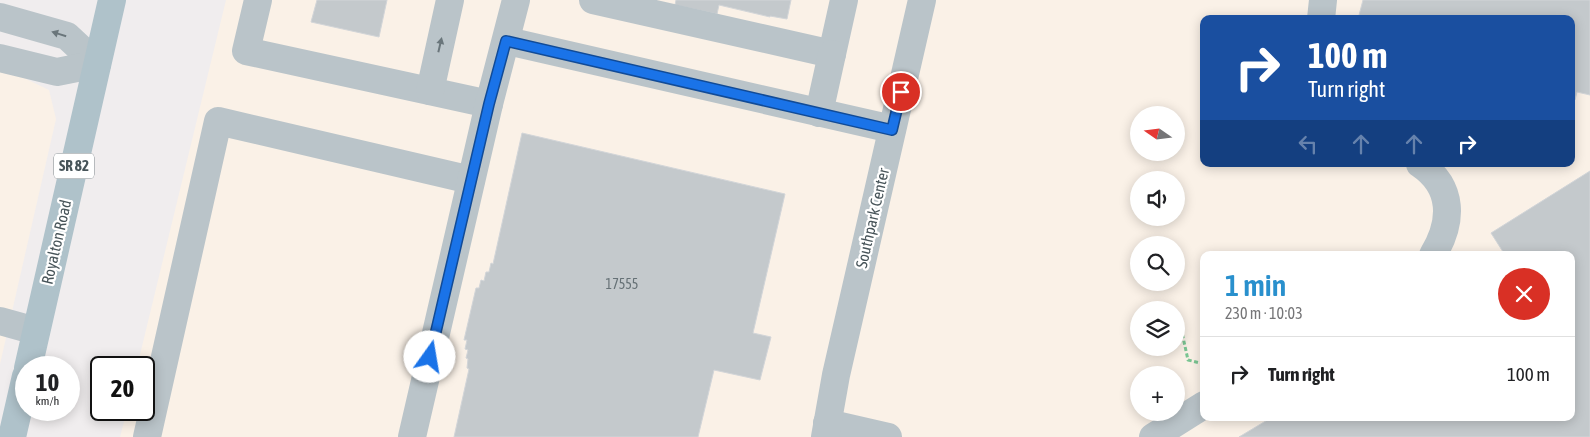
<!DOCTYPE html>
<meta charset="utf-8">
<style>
body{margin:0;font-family:"Asap Condensed",sans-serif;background:#f2f2f2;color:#202124;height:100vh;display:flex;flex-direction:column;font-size:19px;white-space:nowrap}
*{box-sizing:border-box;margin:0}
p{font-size:16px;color:#757577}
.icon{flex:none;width:28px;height:28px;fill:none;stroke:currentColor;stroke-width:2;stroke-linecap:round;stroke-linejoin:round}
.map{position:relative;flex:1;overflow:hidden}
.details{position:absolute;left:1200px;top:251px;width:375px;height:170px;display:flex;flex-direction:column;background:#fff;border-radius:10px;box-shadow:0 2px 12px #0003}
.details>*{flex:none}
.top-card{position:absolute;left:1200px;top:15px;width:375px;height:152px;border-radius:10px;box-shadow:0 2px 12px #0003;background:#1a4fa0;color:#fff;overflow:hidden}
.needle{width:32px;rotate:284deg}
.controls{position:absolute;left:1130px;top:106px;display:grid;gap:10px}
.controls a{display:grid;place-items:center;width:55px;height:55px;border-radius:50%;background:#fff;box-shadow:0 2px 12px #0003;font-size:25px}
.speed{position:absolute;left:15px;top:356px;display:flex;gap:10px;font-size:25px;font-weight:700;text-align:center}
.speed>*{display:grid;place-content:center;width:65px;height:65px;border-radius:50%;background:#fff;box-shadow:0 2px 12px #0003;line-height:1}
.speed small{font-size:12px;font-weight:400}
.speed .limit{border:2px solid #111;border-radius:8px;background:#fff;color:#111}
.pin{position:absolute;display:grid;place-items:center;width:42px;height:42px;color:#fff;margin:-21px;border:2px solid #fff;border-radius:50%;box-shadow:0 1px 5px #0007}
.me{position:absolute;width:55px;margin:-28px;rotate:13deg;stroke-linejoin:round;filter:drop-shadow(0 0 4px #0008)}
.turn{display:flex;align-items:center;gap:18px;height:105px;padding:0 25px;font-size:22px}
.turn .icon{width:65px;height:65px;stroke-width:2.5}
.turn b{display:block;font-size:35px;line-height:42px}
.lanes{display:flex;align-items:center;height:48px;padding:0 25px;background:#0003;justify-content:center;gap:25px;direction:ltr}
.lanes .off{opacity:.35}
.round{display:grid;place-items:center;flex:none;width:52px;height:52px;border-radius:26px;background:#f2f2f2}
.summary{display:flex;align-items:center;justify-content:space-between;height:85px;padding:0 25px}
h1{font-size:30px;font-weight:600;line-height:38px;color:#2990cd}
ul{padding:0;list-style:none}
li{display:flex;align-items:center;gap:15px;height:75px;padding:0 25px;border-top:1px solid #e0e0e0}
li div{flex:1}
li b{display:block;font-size:19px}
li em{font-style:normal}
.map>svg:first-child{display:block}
</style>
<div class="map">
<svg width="1590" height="437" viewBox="0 0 1590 437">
<rect width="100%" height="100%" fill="#f0edee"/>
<!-- commercial -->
<g fill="#faf1e7" fill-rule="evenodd">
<path d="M226,0H1590V437H120L127,410H144V368L137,367ZM1204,19H1571V164H1204ZM1139,115H1176V152H1139ZM1139,180H1176V218H1139ZM1139,245H1176V282H1139ZM1204,255H1571V418H1204ZM1139,310H1176V348H1139ZM1139,375H1176V412H1139Z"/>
<path d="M0,71L24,78L49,90L56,119L0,364Z"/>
</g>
<!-- building -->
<g fill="#c4c9cc" stroke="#d2d5d8">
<path d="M317,0H387L379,37L311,22Z"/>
<path d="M676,0H791L787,19L770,16V17L719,5L717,14L675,5Z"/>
<path d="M1363,0H1590V95L1577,92L1575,100L1571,99V19H1358Z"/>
<path d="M522,133L785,194L753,333L771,337L760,380L714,370L698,437H454L469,369L467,368L468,359L466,358L468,350L465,349L467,340H464L476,288H479L481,280L484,281L486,272H489L491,263L493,264Z"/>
<path d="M1590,171V437H1239L1269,419L1268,418H1571V255H1505L1491,233Z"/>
</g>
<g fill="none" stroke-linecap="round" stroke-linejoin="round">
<!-- path -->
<path stroke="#7ac592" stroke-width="3" stroke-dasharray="4 2.5" stroke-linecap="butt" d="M1181,328L1188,360L1204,364"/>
<!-- minor -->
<g stroke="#bac4c9" stroke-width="28">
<path d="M258,0L246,51L489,104"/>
<path d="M593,0L832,54L844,0"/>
<path d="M0,17L67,36L97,64"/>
<path d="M1321,19L1323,0"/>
<path d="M507,41L892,129"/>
<path d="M0,58L57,72L97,64"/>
<path d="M430,91L450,0"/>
<path d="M819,113L832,54"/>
<path d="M1420,164C1454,187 1453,222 1433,255"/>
<path d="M0,321L36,331"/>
<path d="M827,423L888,437"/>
<path d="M147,437L218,121L471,180"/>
<path d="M412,437L489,104L516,0"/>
<path d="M825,437L836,375L922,0"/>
<path d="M1153,437L1204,405"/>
</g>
<!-- major -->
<g stroke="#afc2ca" stroke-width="28">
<path d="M28,368L112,0"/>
<path d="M12,437L26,376"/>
</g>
</g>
<!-- one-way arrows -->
<defs><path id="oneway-solid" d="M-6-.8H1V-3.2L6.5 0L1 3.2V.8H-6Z" transform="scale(1.25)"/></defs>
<g fill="#6a767b">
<use href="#oneway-solid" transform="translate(59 34) rotate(-163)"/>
<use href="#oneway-solid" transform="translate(440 45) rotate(-77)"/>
</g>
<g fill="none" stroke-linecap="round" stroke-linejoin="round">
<defs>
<path id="route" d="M430,357L489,104L506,41L892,130L901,92"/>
</defs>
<!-- route casing -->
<use href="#route" stroke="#114b97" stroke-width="12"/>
<!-- route -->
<use href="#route" stroke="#1a73e8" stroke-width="9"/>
</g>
<g text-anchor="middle" stroke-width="4.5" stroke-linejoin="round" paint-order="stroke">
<!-- number labels -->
<g font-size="14" fill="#667176">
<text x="622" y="289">17555</text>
</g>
<!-- shield labels -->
<rect fill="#fff" stroke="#7e878b" stroke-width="1" x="54" y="153.5" width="40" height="25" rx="4"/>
<g font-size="15" font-weight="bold" fill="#475459">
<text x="74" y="171">SR 82</text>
</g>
<!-- street labels -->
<g font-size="16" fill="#475459" stroke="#fff">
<text transform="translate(872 218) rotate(-77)" y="6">Southpark Center</text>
<text transform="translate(56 242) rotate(-77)" y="6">Royalton Road</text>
</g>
</g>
</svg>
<div class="controls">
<a><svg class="needle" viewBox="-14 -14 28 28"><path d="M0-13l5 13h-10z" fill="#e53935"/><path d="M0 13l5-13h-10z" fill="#757577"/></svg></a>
<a><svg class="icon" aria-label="sound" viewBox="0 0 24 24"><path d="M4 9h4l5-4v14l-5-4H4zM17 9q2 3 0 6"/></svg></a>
<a><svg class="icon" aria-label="search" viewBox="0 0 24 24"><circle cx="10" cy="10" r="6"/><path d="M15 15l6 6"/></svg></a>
<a><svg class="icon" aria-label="layers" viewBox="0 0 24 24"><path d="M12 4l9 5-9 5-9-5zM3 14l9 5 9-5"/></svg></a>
<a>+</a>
</div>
<div class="speed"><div>10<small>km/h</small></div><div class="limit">20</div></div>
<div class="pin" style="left:901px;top:92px;background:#d93025"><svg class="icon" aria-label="arrive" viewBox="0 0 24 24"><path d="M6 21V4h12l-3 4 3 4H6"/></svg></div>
<svg class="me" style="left:430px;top:357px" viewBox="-20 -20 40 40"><circle r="19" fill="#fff"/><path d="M0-13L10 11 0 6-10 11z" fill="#1a73e8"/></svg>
<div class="top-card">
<div class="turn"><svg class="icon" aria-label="right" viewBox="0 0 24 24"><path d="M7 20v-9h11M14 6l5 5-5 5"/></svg><div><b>100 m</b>Turn right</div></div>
<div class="lanes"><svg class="icon off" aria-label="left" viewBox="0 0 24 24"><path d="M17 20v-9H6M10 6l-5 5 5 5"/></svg><svg class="icon off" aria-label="ahead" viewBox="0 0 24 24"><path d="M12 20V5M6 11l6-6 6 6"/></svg><svg class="icon off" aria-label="ahead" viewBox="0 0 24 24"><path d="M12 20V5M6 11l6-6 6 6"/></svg><svg class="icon" aria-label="right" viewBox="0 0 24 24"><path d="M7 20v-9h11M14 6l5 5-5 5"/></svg></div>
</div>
<section class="details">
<div class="summary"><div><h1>1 min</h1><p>230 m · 10:03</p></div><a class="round" style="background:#d93025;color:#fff"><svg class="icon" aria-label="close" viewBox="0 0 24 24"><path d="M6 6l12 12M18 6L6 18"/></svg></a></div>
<ul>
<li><svg class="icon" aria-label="right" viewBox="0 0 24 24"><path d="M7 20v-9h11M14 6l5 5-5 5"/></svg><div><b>Turn right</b></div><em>100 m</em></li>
</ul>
</section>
</div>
